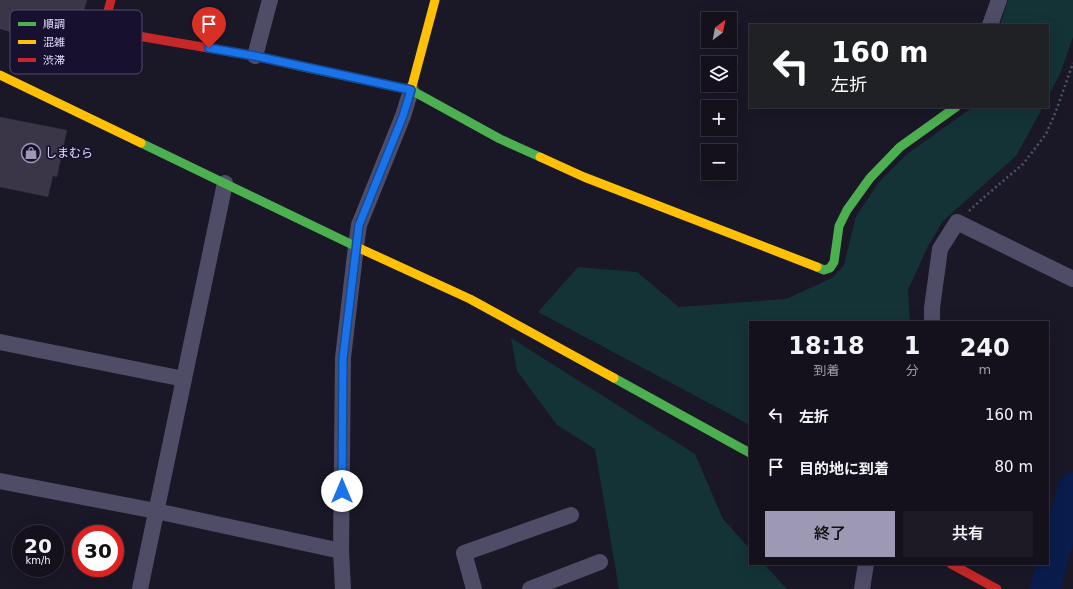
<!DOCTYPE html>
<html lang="ja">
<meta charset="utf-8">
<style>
body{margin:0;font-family:"DejaVu Sans","Noto Sans JP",sans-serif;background:#1d1a26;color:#f1f3f6;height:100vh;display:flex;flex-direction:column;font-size:15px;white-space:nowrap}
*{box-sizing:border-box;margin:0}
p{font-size:13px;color:#9d9da4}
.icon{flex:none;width:22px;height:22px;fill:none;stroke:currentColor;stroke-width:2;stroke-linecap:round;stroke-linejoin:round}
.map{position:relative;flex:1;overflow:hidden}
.drawer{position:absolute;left:749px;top:321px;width:300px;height:244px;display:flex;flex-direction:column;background:#14111d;border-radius:0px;box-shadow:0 4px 16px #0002,0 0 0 1px #33313b}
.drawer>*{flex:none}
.hud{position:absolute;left:749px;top:24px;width:300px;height:84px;border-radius:0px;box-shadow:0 4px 16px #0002,0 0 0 1px #33313b;background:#202124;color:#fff;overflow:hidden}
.needle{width:26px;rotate:32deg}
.controls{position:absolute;left:701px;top:12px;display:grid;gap:8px}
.controls a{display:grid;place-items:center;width:36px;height:36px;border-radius:0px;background:#14111d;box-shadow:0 4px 16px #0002,0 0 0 1px #33313b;font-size:20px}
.speed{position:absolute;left:12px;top:525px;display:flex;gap:8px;font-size:20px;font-weight:700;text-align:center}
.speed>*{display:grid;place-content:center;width:52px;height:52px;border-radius:50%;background:#14111d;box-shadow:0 4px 16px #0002,0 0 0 1px #33313b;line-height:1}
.speed small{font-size:10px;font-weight:400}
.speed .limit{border:6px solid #d22;background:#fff;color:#111}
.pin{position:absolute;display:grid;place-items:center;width:34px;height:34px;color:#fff;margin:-41px -17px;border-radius:50% 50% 50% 0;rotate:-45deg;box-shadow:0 0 4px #0007}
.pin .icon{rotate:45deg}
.me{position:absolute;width:44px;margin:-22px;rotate:0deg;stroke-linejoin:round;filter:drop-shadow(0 0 3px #0008)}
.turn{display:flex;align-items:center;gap:14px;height:84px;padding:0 16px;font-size:18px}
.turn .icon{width:52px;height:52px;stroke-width:2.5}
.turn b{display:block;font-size:28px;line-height:34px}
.eta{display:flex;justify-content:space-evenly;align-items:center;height:68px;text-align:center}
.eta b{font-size:24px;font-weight:600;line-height:28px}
.action{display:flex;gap:8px;margin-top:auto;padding:8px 16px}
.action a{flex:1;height:46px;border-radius:0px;background:#9d98b3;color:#111;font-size:16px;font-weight:600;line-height:46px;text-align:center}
.action a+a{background:#1d1a26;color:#f1f3f6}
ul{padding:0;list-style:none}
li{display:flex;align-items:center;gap:12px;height:52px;padding:0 16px}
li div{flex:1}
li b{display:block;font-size:15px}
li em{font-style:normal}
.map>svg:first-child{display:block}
</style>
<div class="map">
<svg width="1073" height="589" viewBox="0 0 1073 589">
<rect width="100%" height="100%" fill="#1a1727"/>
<!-- green -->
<g fill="#143336">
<path d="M1008,0H1073V37L1060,74L1048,97V25H1000Z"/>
<path d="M971,107H1043L1016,156L943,221L928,246L908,290L910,322H750V425L538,312L578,267L637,272L679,307L786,299L832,278L844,265L856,216L879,182L907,154L970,109Z"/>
<path d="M511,338L695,454L723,519L750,549V564H764L787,589H619L595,449L557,425L517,371Z"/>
</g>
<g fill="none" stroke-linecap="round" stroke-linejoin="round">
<!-- river -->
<path stroke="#0a1c4b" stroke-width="30" d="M1045,589L1073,487"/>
</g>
<!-- building -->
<g fill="#3a3648">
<path d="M0,0H87L73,50L0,29Z"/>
<path d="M0,117L67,130L57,177L53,176L48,197L0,187Z"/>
</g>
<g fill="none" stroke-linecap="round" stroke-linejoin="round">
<!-- path -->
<path stroke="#495768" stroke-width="2.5" stroke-dasharray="2 3" stroke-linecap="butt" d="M969,211L982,199L1023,164L1046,134L1056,111L1073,63"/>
<!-- street -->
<g stroke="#4f4c68" stroke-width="16">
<path d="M990,25L999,0"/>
<path d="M255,56L270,0"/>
<path d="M932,322V308L940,249L957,222L1073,279"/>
<path d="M0,342L184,379"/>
<path d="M0,481L156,511L341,551"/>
<path d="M140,589L225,183"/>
<path d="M343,589L341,551L343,358L356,246L359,225L403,116L411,90"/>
<path d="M474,589L464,553L571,515"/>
<path d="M530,589L600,562"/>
<path d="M862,589L866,564"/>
</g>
<!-- fast -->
<g stroke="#4caf50" stroke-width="9">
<path d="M299,66L411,90L500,139L540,157"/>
<path d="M141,143L359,248"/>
<path d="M817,267L824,270L830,268L834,262L839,226L847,210L870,178L900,147L956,107"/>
<path d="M614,378L750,453"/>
</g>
<!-- slow -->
<g stroke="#ffc107" stroke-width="9">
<path d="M0,75L141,143"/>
<path d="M411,90L435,0"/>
<path d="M540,157L584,177L817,267"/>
<path d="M359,248L470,299L614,378"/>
</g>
<!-- jam -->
<g stroke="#c62828" stroke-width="9">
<path d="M111,0L103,30L255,56L299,66"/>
<path d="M951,564L997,589"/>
</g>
</g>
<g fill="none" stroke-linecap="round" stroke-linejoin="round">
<defs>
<path id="route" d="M209,48L255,56L411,90L403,116L359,225L343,358L342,491"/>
</defs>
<!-- route casing -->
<use href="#route" stroke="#114b97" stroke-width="10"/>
<!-- route -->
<use href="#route" stroke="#1a73e8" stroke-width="7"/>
</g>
<!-- icons -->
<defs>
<symbol id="shop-ring" viewBox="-11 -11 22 22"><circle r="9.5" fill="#17102e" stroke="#9d98b3" stroke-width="1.5"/><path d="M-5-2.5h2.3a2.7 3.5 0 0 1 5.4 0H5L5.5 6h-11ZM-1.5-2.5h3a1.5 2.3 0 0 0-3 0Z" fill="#9d98b3"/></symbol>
</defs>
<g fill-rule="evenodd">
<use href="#shop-ring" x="20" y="142" width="22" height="22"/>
</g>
<g text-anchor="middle" stroke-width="3.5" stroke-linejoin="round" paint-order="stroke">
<!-- poi labels -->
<g font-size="12" fill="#e3ddff" stroke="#17102e" text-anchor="start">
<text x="45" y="157">しまむら</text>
</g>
</g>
<!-- legend -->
<rect x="10" y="10" width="132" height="64" rx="6" fill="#17102e" stroke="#544e6d" stroke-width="1"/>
<rect x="18" y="22" width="18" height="4" fill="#4caf50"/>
<rect x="18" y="40" width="18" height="4" fill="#ffc107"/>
<rect x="18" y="58" width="18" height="4" fill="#c62828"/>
<g font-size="11" fill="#e3ddff">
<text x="43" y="28">順調</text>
<text x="43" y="46">混雑</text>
<text x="43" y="64">渋滞</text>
</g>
</svg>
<div class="controls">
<a><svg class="needle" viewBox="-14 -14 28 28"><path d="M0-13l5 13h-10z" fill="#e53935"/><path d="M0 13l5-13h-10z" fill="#9d9da4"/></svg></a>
<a><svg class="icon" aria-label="layers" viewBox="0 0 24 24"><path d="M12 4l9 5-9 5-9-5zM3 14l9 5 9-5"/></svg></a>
<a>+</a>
<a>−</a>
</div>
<div class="speed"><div>20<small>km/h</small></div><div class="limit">30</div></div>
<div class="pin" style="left:209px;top:48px;background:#d93025"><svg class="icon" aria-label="arrive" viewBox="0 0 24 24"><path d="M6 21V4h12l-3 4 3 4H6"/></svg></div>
<svg class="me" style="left:342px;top:491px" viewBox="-20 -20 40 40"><circle r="19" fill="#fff"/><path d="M0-13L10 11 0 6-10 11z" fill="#1a73e8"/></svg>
<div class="hud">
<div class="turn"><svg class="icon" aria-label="left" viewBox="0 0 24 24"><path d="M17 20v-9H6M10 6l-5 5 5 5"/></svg><div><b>160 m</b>左折</div></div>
</div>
<section class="drawer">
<div class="eta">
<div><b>18:18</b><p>到着</p></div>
<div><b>1</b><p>分</p></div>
<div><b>240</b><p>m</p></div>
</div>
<ul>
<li><svg class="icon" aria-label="left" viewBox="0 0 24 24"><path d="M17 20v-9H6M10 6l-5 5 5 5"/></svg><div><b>左折</b></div><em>160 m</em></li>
<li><svg class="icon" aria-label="arrive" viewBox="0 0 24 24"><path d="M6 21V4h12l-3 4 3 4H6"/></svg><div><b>目的地に到着</b></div><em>80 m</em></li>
</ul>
<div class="action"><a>終了</a><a>共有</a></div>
</section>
</div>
